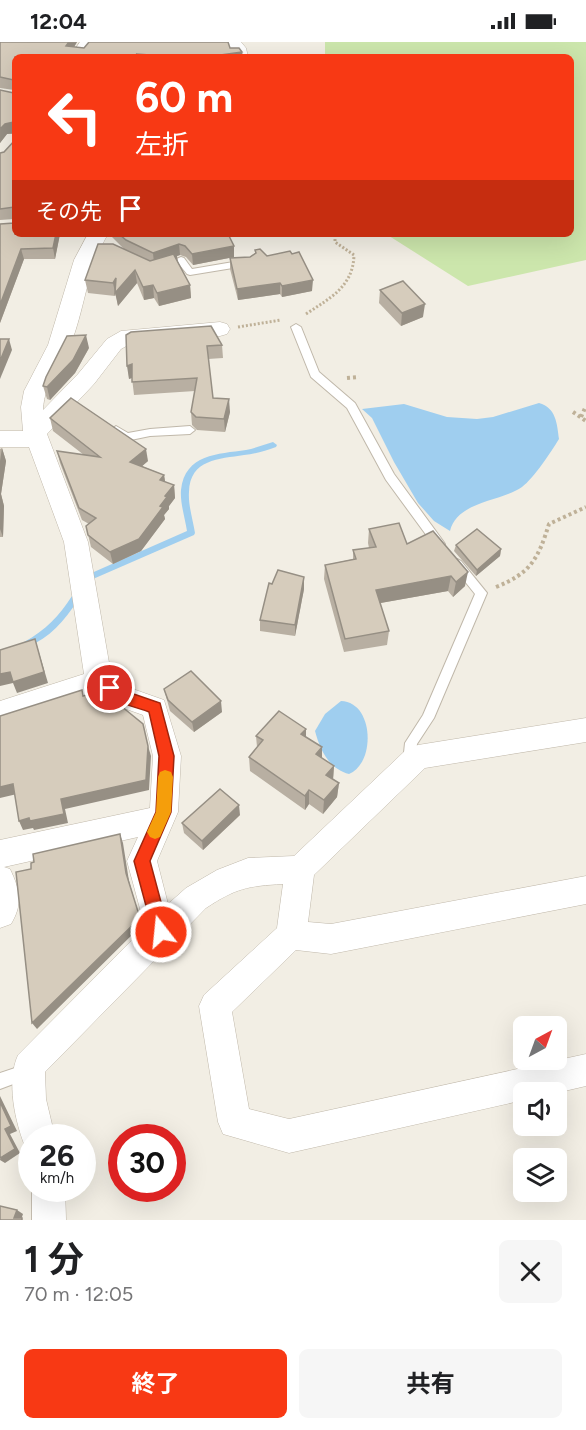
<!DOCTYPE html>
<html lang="ja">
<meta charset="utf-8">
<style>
body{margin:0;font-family:Figtree,"Noto Sans JP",sans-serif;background:#f6f6f6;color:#202124;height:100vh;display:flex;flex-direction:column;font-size:22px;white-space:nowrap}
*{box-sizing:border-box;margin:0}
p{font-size:20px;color:#757577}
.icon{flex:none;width:33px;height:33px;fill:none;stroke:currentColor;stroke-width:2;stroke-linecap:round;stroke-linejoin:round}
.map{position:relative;height:1178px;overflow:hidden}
.panel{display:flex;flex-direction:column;background:#fff;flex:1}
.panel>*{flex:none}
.banner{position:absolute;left:12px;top:12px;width:562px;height:183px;border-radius:9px;box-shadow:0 6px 24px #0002;background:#f83914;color:#fff;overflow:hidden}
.needle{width:39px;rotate:41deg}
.buttons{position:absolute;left:513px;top:974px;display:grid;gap:12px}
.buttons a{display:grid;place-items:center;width:54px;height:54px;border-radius:9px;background:#fff;box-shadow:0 6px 24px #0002;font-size:30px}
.speed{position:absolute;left:18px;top:1082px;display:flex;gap:12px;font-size:30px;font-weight:700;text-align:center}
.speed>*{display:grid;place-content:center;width:78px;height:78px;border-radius:50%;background:#fff;box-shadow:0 6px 24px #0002;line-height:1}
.speed small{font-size:15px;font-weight:400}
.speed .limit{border:9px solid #d22;background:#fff;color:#111}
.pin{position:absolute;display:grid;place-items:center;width:51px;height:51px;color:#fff;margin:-26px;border:3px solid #fff;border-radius:50%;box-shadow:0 2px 6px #0007}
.me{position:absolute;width:66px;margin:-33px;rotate:344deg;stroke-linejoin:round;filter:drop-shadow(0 0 4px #0008)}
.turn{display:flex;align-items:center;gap:21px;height:126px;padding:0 24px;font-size:27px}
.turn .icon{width:78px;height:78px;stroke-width:2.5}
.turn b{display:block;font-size:42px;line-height:51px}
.then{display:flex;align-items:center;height:57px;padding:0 24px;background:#0003;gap:12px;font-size:22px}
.round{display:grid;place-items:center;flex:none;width:63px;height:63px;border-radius:9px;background:#f6f6f6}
.head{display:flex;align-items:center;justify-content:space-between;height:102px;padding:0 24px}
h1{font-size:36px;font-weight:700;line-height:45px}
.button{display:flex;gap:12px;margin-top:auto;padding:12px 24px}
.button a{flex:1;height:69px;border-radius:9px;background:#f83914;color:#fff;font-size:24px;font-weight:700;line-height:69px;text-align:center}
.button a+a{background:#f6f6f6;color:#202124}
.status{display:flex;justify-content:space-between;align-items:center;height:42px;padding:0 30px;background:#fff;direction:ltr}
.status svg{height:16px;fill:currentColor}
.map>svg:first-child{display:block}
</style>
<div class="status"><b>12:04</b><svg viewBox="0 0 49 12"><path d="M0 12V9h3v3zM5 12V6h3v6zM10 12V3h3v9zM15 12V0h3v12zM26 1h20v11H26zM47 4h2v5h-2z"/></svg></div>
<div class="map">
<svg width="586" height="1178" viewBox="0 0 586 1178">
<rect width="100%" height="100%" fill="#f2eee4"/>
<!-- green -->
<path fill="#cce6ac" d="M325,0H586V218L468,244L386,192H572V15H325Z"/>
<!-- water -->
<g fill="#9fceef">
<path d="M539,361C556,366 557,381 559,397C551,410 534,436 522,445C501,460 457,459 450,489L434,479L418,461L394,420L372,376L362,367L404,362L447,375L477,377L493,375Z"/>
<path d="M341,659C374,660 376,721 349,732C329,727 320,708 315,689L325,672Z"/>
</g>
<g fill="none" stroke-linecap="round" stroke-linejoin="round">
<!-- stream -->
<g fill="#9fceef" fill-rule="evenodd">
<path d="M273,400L277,403L276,405C265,409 255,412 244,413C219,417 190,417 189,450C188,463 193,478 195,491L194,493L93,537H87L86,535L87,533L187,489C185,476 180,461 181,448C185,412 218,412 246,408C255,406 264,403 273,400Z"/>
<path d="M75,553L78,554L79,556L78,558C64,579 50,596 27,605L24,604L23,602L24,600C46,588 59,574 72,554Z"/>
</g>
<defs>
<g id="service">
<path d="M181,215L184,216L192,227L245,218L250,221L245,224L190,233L187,232L179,222L162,229L157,226Z"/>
<path d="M296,282L301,285L319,330L355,361L394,432L443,499L445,502L443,505H435L386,438L347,366L311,335L291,285Z"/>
<path d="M116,384L128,391L150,387L190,384L195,388L190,392L150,394L126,399L111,388Z"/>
<path d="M457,517L461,519L487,551L434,676L417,702L414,724L409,726L404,724L403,720L405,701L423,673L475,552L451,522Z"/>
<path d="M27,1022L32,1025L35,1030L32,1035L0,1047V1031Z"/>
</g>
<g id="minor">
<path d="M80,0H96L86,15H70Z"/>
<path d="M224,0H241L246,6L248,15H232L230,7Z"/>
<path d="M88,192H108C89,223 86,256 75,290C66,316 44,339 43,368L78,332L107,297L121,289L220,280L227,282L230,287L227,292L220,294L132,301L121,307L94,342L47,392L88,500L111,632L130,646L164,658L181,714L178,770L157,819L168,862L186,846L217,828L248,816L294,814L408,706L418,703L586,676V700L425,726L314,833L308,880L331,882L586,834V862L331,912L296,908L232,970L249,1067L289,1077L586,1012V1044L556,1051L524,1050V1058L289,1111L223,1092L218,1080L199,964L204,953L277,886L283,842C248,844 236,846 206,866L45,1030L46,1057L55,1095H32V1109L26,1107C15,1080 6,1040 18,1013L145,885L127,819L138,795L4,825L10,827C20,848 23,862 11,882L0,886V798L150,766L153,714L143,673L112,662L96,650L0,683V659L84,632L64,500L29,405H0V389H23L21,365L24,349L48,303L74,218Z"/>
<path d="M32,1145L65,1146L66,1178H32Z"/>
</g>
</defs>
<!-- service casing -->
<use href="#service" stroke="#c0b8aa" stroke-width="2"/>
<!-- minor casing -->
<use href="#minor" stroke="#c0b8aa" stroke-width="1"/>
<!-- path-far1 -->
<g stroke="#bfb198" stroke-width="3" stroke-dasharray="2 2" stroke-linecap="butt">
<path d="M306,272C330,256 353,245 354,213L335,200V192"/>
<path d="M238,285L281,278"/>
</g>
<!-- path -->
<g stroke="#bfb198" stroke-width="4" stroke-dasharray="3 3" stroke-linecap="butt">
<path d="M347,336L359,335"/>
<path d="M573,370L586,379"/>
<path d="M581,375L586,364"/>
<path d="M496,545C531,531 538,517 549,482L586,465"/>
</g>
<!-- service -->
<use href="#service" fill="#fff" fill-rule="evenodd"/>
<!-- minor -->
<use href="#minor" fill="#fff" fill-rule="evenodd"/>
</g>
<!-- wall -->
<g fill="#b8afa2">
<path d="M0,0H77L74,5L84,6H230L242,10L243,15H15L60,192L55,217H24L0,281V182L14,181V177L0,178V111L4,110L15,98V92H7L0,101V48L14,51V48L0,46Z"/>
<path d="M109,192H229L234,215L193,223L186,215L180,213L177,214L178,220L190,243L191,256L159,264L154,256L144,258L137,241L118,264L116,253L115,254L88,251L85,238L125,208Z"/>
<path d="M255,208L267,214L312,249L282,255L280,252L238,258L230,227V216L250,215L255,211Z"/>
<path d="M380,248L423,275L401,284L379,261Z"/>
<path d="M126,293L222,303L223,316L208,317L213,356L230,370L225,390L197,388L192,383L191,370L195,349L134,353L132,336L129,337Z"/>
<path d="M89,306L75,331L50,358L47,357L43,344Z"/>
<path d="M50,376L148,419L142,424L164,433L165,440L174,443L175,456L169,464V467L164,473L165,477L141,509L113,522L91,505L86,484L89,482L82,478L60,421L57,409L84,413L53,389Z"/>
<path d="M2,406L6,419L1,452L4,464L3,495H0V407Z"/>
<path d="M369,487L407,502L465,544L453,555L448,549L380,561L389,589L387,603L344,610L324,537L325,523L353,517V508L369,506L368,501Z"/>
<path d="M456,503L501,507L500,514L476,534L454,509Z"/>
<path d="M304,535V547L295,594L260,589V578L272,542Z"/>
<path d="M164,647L222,670L194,690L170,669Z"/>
<path d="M306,687V695L322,716L334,724L333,737L339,741L337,755L323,772L309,762L305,768L250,729L249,715L257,705L256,694Z"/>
<path d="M240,773L203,808L184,791L182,781Z"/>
</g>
<!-- shaded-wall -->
<g fill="#968f84">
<path d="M69,0H77L68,15L66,4Z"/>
<path d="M242,10L243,15H206Z"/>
<path d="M14,80L15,91L7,92L0,101V87L5,82Z"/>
<path d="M56,192H60L55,217L53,206Z"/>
<path d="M179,202L180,213L177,214L178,225L154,222L153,211Z"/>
<path d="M234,204V215L193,223L192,212Z"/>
<path d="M21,207L24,217L0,281V263Z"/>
<path d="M135,228L137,241L118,264L113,241L116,236Z"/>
<path d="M313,238L312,249L282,255V244Z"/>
<path d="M280,241V252L238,258L237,247Z"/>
<path d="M153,243L154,256L144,258L143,245Z"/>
<path d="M190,243L191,256L159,264L157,251Z"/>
<path d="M425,262L423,275L401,284L402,271Z"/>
<path d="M86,293L89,306L75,331L50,358L47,345Z"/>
<path d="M9,297L12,308L0,337V319Z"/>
<path d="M132,322L134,335L129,337L127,324Z"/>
<path d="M229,357L230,370L225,390L224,377Z"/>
<path d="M2,406L6,419L1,452L4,464L3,495L0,487V419Z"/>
<path d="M146,407L148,419L133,432L130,420Z"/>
<path d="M164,433L166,445L160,438Z"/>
<path d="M174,443L175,456L169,464V467L164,473L165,477L141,509L113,522L110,510L160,464L165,454Z"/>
<path d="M501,507L500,514L476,534L477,528Z"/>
<path d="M468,530L465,544L453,555L456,540Z"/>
<path d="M451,534L448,549L375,562L376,548Z"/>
<path d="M304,535V547L295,594V583Z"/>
<path d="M35,597L48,641L17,651L13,641L0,644V632Z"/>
<path d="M221,659L222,670L194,690L192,680Z"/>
<path d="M306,687V702L301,692Z"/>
<path d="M148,704L151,714L149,748L65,767L68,781L34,788L33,786L23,788L19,779L61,757Z"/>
<path d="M322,705V720L316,712Z"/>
<path d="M334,724L333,738L326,733Z"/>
<path d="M339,741L337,755L323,772L324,758Z"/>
<path d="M13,742L17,752L0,756V745Z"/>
<path d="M309,748V762L305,768V754Z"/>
<path d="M239,763L240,773L203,808L202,799Z"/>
<path d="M120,792L123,801L129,839L142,883L37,987L32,981L126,831Z"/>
<path d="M0,1054L17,1089L10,1092L20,1111L5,1121L0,1118L5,1087L0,1060Z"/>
<path d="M17,1168L23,1172L21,1178L14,1176Z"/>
</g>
<!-- building -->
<g fill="#d6ccbc" stroke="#968f84" stroke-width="1.5">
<path d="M0,0H69L66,4L84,6L89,0H228L230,6H239L242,10L206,15H178L136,12L141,15H15V192H56L53,206L21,207L0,263V182L14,181V165L0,167V111L4,110L15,98L14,80L5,82L0,87V48L14,51V38L0,35Z"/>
<path d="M119,192H228L234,204L192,212L185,204L179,202L153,211L126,198Z"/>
<path d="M98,202H113L150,219L177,211L174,213L190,243L157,251L153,243L143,245L135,228L115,251L116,236L113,241L85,238Z"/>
<path d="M260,207L267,214L290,209L292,212L299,210L313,238L282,244L280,241L237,247L230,216L250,215L256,211L255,208Z"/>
<path d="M403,239L425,262L402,271L380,248Z"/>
<path d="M211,284L222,303L207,304L213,356L229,357L224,377L196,375L191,370L197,336L132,340V322L127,324L126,293L131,290Z"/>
<path d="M86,293L73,318L47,345L43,344L46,335L67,294Z"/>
<path d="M0,297H9L0,319Z"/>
<path d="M71,356L146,407L130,420L164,433L160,438L174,443L165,454L167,455L160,464L163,465L139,497L110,510L88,493L86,484L96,476L79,466L57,409L100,415L50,376Z"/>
<path d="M399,481L407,502L433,489L468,530L456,540L451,534L376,548L389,589L345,597L325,523L356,517L353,508L376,505L369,487Z"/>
<path d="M477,487L501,507L477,528L456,503Z"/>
<path d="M278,528L304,535L295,583L260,578L269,541L272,542Z"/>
<path d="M35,597L44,630L13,640L10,630L0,632V608Z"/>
<path d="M191,629L221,659L192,680L168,658L164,647Z"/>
<path d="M82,648L83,654L102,649L109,667L121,664L143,682L148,704L146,738L61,757L64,772L30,779L29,776L19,779L13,742L0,745V674Z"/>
<path d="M279,669L306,687L301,692L322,705L316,712L334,724L326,733L339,741L324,758L309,748L305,754L249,715L263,698L256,694Z"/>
<path d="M220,747L239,763L202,799L182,781Z"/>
<path d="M120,792L126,831L140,876L32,981L16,830L31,827V821L34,820L33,812Z"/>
<path d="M0,1060L11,1084L5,1087L15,1107L0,1116Z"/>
<path d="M0,1164L17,1168L14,1176H22V1178H0Z"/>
</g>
<!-- route -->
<path fill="#f83914" stroke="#a1250d" stroke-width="1.5" d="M110,640L125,649L160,661L174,714L171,770L150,819L169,890L167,895L161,898L155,895L153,890L134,819L156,770L159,714L149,670C134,664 111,661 103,646L105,642Z"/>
<!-- slow -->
<path fill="#f59e0b" d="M165,728L171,730L173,735L171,770L160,795L155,797L150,795L147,790L156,770L158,735L160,730Z"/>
</svg>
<div class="buttons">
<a><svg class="needle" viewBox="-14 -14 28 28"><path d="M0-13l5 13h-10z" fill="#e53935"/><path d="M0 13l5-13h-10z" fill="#757577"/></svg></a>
<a><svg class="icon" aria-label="sound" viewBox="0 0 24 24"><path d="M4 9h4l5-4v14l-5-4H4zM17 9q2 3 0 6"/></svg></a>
<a><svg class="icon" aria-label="layers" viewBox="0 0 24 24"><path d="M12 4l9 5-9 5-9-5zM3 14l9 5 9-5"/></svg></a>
</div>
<div class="speed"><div>26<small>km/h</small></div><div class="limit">30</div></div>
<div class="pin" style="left:110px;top:646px;background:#d93025"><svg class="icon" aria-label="arrive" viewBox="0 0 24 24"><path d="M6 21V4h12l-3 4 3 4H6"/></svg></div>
<svg class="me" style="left:161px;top:890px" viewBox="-20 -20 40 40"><circle r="17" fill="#f83914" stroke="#fff" stroke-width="3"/><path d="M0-11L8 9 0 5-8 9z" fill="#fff"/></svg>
<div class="banner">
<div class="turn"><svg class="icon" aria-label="left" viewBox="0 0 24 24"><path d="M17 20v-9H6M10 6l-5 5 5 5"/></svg><div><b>60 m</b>左折</div></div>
<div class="then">その先<svg class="icon" aria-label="arrive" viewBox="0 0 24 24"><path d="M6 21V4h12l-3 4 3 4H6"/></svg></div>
</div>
</div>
<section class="panel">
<div class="head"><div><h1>1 分</h1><p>70 m · 12:05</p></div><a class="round"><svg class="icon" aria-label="close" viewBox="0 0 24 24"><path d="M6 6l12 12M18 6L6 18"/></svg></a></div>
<div class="button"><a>終了</a><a>共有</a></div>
</section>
